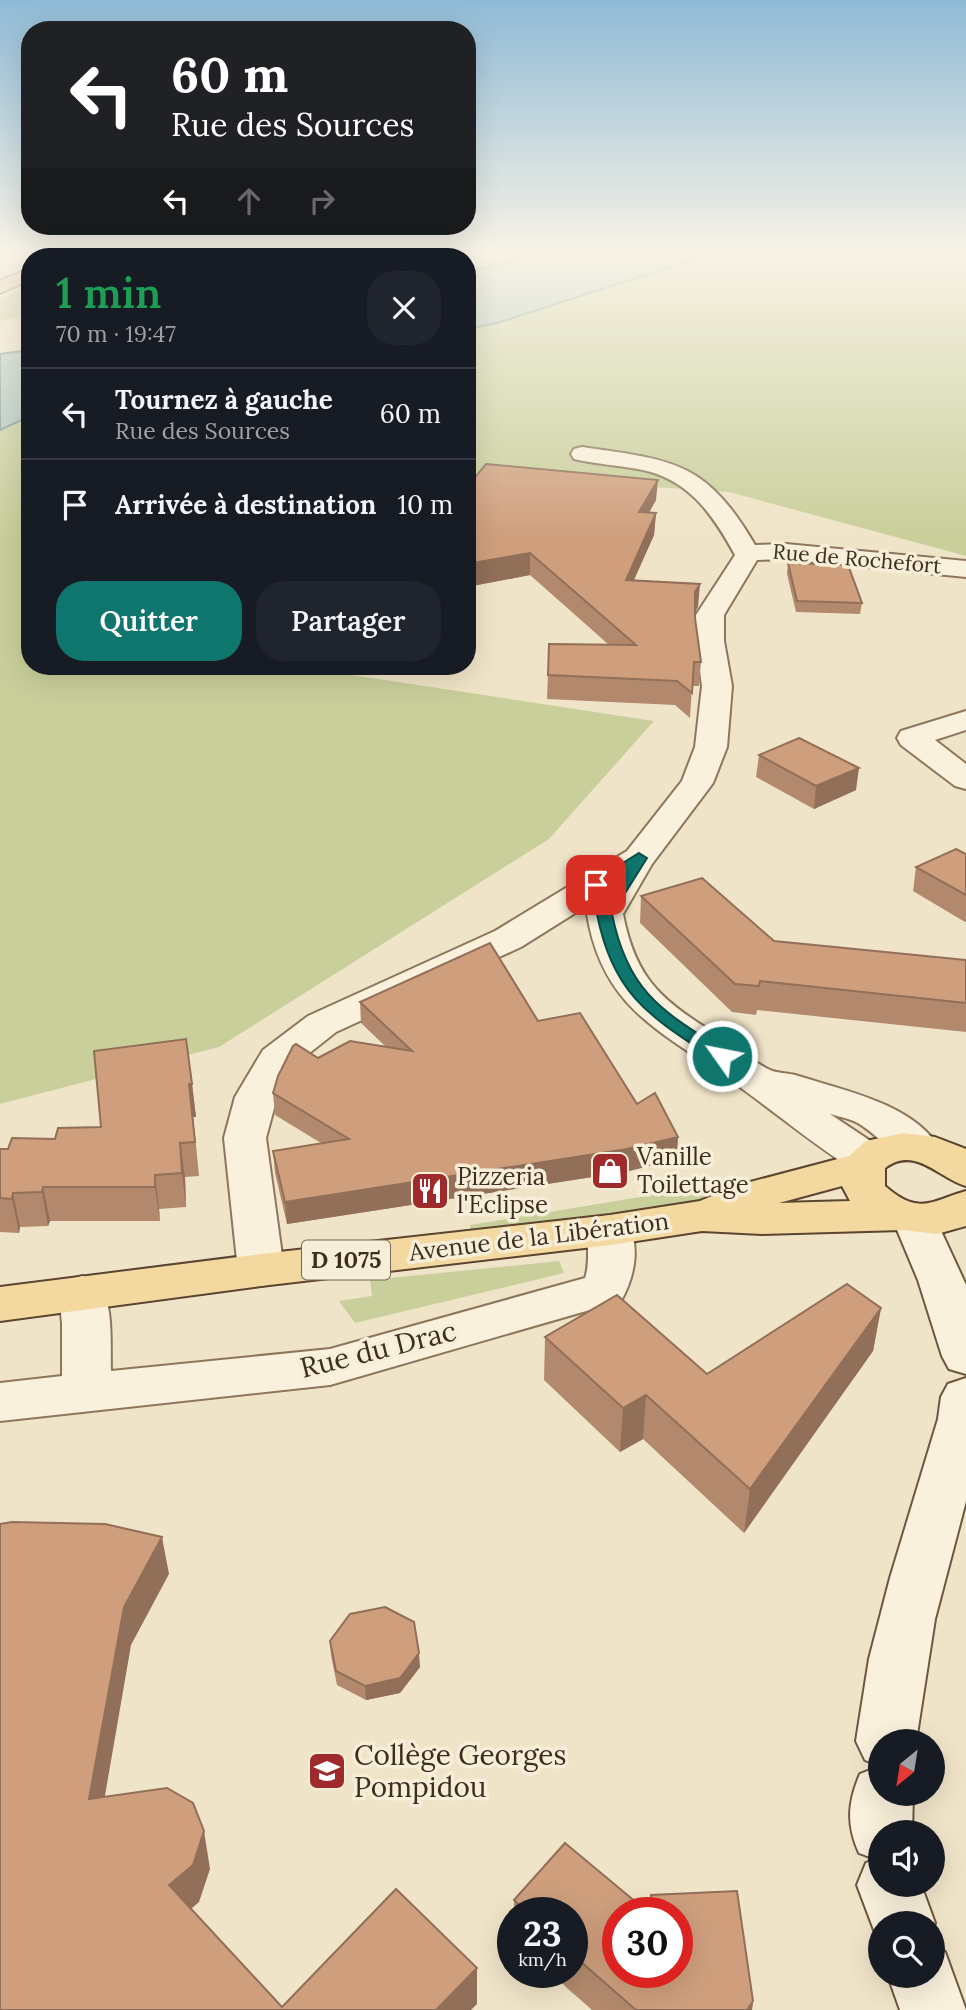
<!DOCTYPE html>
<html lang="fr">
<meta charset="utf-8">
<style>
body{margin:0;font-family:Lora,serif;background:#20242c;color:#f1f3f6;height:100vh;display:flex;flex-direction:column;font-size:26px;white-space:nowrap}
*{box-sizing:border-box;margin:0}
p{font-size:23px;color:#9ea1a6}
.icon{flex:none;width:38px;height:38px;fill:none;stroke:currentColor;stroke-width:2;stroke-linecap:round;stroke-linejoin:round}
.map{position:relative;flex:1;overflow:hidden}
.drawer{position:absolute;left:21px;top:248px;width:455px;height:427px;display:flex;flex-direction:column;background:#171b24;border-radius:28px;box-shadow:0 7px 28px #0002}
.drawer>*{flex:none}
.banner{position:absolute;left:21px;top:21px;width:455px;height:214px;border-radius:28px;box-shadow:0 7px 28px #0002;background:#202124;color:#fff;overflow:hidden}
.needle{width:46px;rotate:210deg}
.controls{position:absolute;left:868px;top:1729px;display:grid;gap:14px}
.controls a{display:grid;place-items:center;width:77px;height:77px;border-radius:50%;background:#171b24;box-shadow:0 7px 28px #0002;font-size:35px}
.speed{position:absolute;left:497px;top:1897px;display:flex;gap:14px;font-size:35px;font-weight:700;text-align:center}
.speed>*{display:grid;place-content:center;width:91px;height:91px;border-radius:50%;background:#171b24;box-shadow:0 7px 28px #0002;line-height:1}
.speed small{font-size:18px;font-weight:400}
.speed .limit{border:10px solid #d22;background:#fff;color:#111}
.pin{position:absolute;display:grid;place-items:center;width:60px;height:60px;color:#fff;margin:-30px;border-radius:14px;box-shadow:0 4px 10px #0006}
.me{position:absolute;width:77px;margin:-38px;rotate:303deg;stroke-linejoin:round;filter:drop-shadow(0 0 5px #0008)}
.turn{display:flex;align-items:center;gap:24px;height:147px;padding:0 35px;font-size:32px}
.turn .icon{width:91px;height:91px;stroke-width:2.5}
.turn b{display:block;font-size:49px;line-height:60px}
.lanes{display:flex;align-items:center;height:66px;padding:0 35px;background:#0003;justify-content:center;gap:35px;direction:ltr}
.lanes .off{opacity:.35}
.round{display:grid;place-items:center;flex:none;width:74px;height:74px;border-radius:28px;background:#20242c}
.summary{display:flex;align-items:center;justify-content:space-between;height:119px;padding:0 35px}
h1{font-size:42px;font-weight:600;line-height:52px;color:#1e9e55}
.primary-button{display:flex;gap:14px;margin-top:auto;padding:14px 35px}
.primary-button a{flex:1;height:80px;border-radius:28px;background:#0f766e;color:#fff;font-size:28px;font-weight:600;line-height:80px;text-align:center}
.primary-button a+a{background:#20242c;color:#f1f3f6}
ul{padding:0;list-style:none}
li{display:flex;align-items:center;gap:21px;height:91px;padding:0 35px;border-top:2px solid #363941}
li div{flex:1}
li b{display:block;font-size:26px}
li em{font-style:normal}
.map>svg:first-child{display:block}
</style>
<div class="map">
<svg width="966" height="2010" viewBox="0 0 966 2010">
<rect width="100%" height="100%" fill="#f0e4c8"/>
<!-- green -->
<g fill="#c9cf9b">
<path d="M91,255H966V556L729,492L474,475L467,481V257H86Z"/>
<path d="M30,285V316L0,321V300Z"/>
<path d="M30,353V667H299L654,721L549,839L219,1047L0,1104V371Z"/>
<path d="M701,1187L706,1200L566,1221L471,1231L470,1225Z"/>
<path d="M559,1261L564,1273L355,1323L339,1301L372,1296L370,1280Z"/>
</g>
<!-- water -->
<g fill="#a9c4bc" stroke="#6f938a" stroke-width="2">
<path d="M532,255H707L497,323L467,329V272Z"/>
<path d="M30,350V416L0,430V354Z"/>
</g>
<g fill="none" stroke-linecap="round" stroke-linejoin="round">
<defs>
<g id="minor">
<path d="M582,447C673,460 706,461 755,545L786,544L966,561V577L786,559L757,560L724,615V641L732,686L727,747L713,783L652,864L623,914C637,988 670,1005 730,1043C743,1051 756,1064 770,1070C776,1073 787,1073 795,1075C842,1090 911,1103 939,1147L933,1157C899,1166 887,1142 861,1125C853,1119 840,1117 830,1114L884,1150L890,1160L884,1170L869,1174L854,1170C813,1144 776,1113 737,1085C665,1032 603,1012 587,914L596,900L521,947L336,1032L293,1066L277,1097L266,1138L284,1270L277,1282L261,1286L245,1282L238,1270L224,1138L235,1097L263,1050L308,1016L495,931L627,851L682,781L695,747L702,686L696,641V615L735,555C712,513 688,478 638,469C617,465 595,464 574,459L571,454L574,449Z"/>
<path d="M966,711V730L935,740L966,764V789L955,786L901,745L897,738L901,731Z"/>
<path d="M610,1215L626,1219C641,1245 635,1276 621,1301L330,1385L0,1421V1383L62,1376V1323L59,1293L65,1281L82,1276L99,1281C114,1307 110,1342 111,1371L330,1349L585,1278C592,1258 583,1237 594,1219Z"/>
</g>
<g id="secondary">
<path d="M914,1203L930,1207L966,1285V1374L949,1369L942,1356L918,1280L892,1218L898,1207Z"/>
<path d="M966,1378V1501L935,1619L916,1741H880V1794H913L912,1832H880V1885H921L935,1923L933,1927V1923H880V1946L857,1885L866,1863L875,1859L859,1853C846,1824 848,1802 860,1774L880,1766L865,1760L856,1741L869,1659L890,1578L938,1419L941,1397L948,1384Z"/>
<path d="M933,1948L945,1952L966,2010H900L888,1976H933Z"/>
</g>
<path id="primary" d="M903,1133L935,1137L966,1149V1186C939,1179 916,1145 885,1168V1186C919,1216 931,1201 966,1191V1226L937,1234L902,1230L762,1234L702,1231L610,1245L261,1286L0,1321V1287L261,1254L610,1215L700,1201L735,1186L849,1156L866,1141ZM842,1186L850,1201L779,1203Z"/>
<path id="trunk" d="M30,268V280L0,293V281Z"/>
</defs>
<!-- minor casing -->
<use href="#minor" stroke="#8d765c" stroke-width="4"/>
<!-- secondary casing -->
<use href="#secondary" stroke="#6f573f" stroke-width="4"/>
<!-- primary casing -->
<use href="#primary" stroke="#5b4430" stroke-width="4"/>
<!-- trunk casing -->
<use href="#trunk" stroke="#5b4430" stroke-width="4"/>
<!-- minor -->
<use href="#minor" fill="#faf1dc" fill-rule="evenodd"/>
<!-- secondary -->
<use href="#secondary" fill="#faf1dc" fill-rule="evenodd"/>
<!-- primary -->
<use href="#primary" fill="#f3d9a0" fill-rule="evenodd"/>
<!-- trunk -->
<use href="#trunk" fill="#eabe7c" fill-rule="evenodd"/>
</g>
<!-- wall -->
<g fill="#b2896c">
<path d="M467,487L656,500L649,513H656L654,535L634,580L698,607L695,612V618L701,662L699,686H692L690,718L675,705L547,699L549,644H608L530,575L467,587Z"/>
<path d="M788,563L862,603L860,614L796,612L787,574Z"/>
<path d="M759,755L856,790L814,809L756,777Z"/>
<path d="M966,854V922H965L913,891L916,867Z"/>
<path d="M641,896L774,941L966,960V1032L757,1010L756,1015L732,1012L640,923Z"/>
<path d="M360,1002L538,1021L637,1104L677,1159L625,1172L287,1224L275,1173L273,1151L321,1143L275,1115L273,1093L318,1058L385,1046L361,1023Z"/>
<path d="M192,1084L196,1117H193L199,1176L185,1177L186,1207L159,1209L160,1221H50L48,1226L20,1227L19,1233L0,1232V1149H8L101,1127Z"/>
<path d="M881,1308L873,1351L744,1533L643,1439L620,1452L544,1380L545,1337L707,1374Z"/>
<path d="M330,1641L420,1667L400,1693L366,1700L337,1685L331,1655Z"/>
<path d="M565,1843L649,1913H618V1972H677V1913H650L651,1895L737,1891L753,2001L752,2010H592L567,1988L551,1972H572V1913H514V1900Z"/>
</g>
<!-- shaded-wall -->
<g fill="#916f58">
<path d="M658,480L656,500L637,533L639,512Z"/>
<path d="M656,513L654,535L624,602L626,580Z"/>
<path d="M530,553V575L467,587V564Z"/>
<path d="M700,584L698,607L693,615L695,592Z"/>
<path d="M859,768L856,790L814,809L816,786Z"/>
<path d="M189,1084H192L196,1117H193L199,1176Z"/>
<path d="M678,1137L677,1159L625,1172L287,1224L285,1202Z"/>
<path d="M180,1143L185,1177L186,1207L182,1173Z"/>
<path d="M155,1175L159,1209L160,1221L155,1187Z"/>
<path d="M43,1187L50,1221L48,1226L42,1192Z"/>
<path d="M13,1193L20,1227L19,1233L12,1199Z"/>
<path d="M881,1308L873,1351L744,1533L750,1489Z"/>
<path d="M646,1395L643,1439L620,1452L623,1408Z"/>
<path d="M162,1537L169,1574L131,1645L98,1836L89,1799L124,1607Z"/>
<path d="M419,1653L420,1667L400,1693L366,1700L365,1686Z"/>
<path d="M204,1831L210,1869L199,1902L176,1922L169,1885Z"/>
<path d="M477,1968V2004L471,2010H436Z"/>
<path d="M753,2001L752,2010H747Z"/>
</g>
<!-- building -->
<g fill="#cf9f7d" stroke="#916f58" stroke-width="2">
<path d="M486,464L658,480L639,512L656,513L626,580L700,584L695,592V618L701,662H694L692,693L677,681L548,675L549,644L636,645L530,553L467,564V487Z"/>
<path d="M788,563L848,565L862,603L797,601Z"/>
<path d="M799,738L859,768L816,786L759,755Z"/>
<path d="M956,849L966,854V895L916,867Z"/>
<path d="M702,878L774,941L966,960V1003L760,981L759,986L735,984L641,896Z"/>
<path d="M490,943L538,1021L580,1013L637,1104L655,1093L678,1137L627,1149L285,1202L273,1151L349,1139L273,1093L278,1076L293,1046L296,1044L318,1058L350,1041L412,1051L360,1002Z"/>
<path d="M186,1039L192,1084H189L195,1142L180,1143L182,1173L155,1175V1187H43L42,1192L13,1193L12,1199L0,1198V1149H8L12,1138L55,1139L58,1128L101,1127L94,1051Z"/>
<path d="M847,1284L881,1308L750,1489L646,1395L623,1408L545,1337L617,1295L707,1374Z"/>
<path d="M12,1522L105,1524L162,1537L124,1607L89,1799L167,1788L193,1803L204,1831L193,1865L169,1885L282,2007L396,1889L477,1968L436,2010H0V1524Z"/>
<path d="M385,1607L414,1622L419,1653L400,1678L365,1686L336,1671L330,1641L350,1614Z"/>
<path d="M565,1843L649,1913H618V1972H677V1913H654L651,1895L737,1891L753,2001L747,2010H636L572,1954V1913H528L514,1900Z"/>
</g>
<!-- sky -->
<linearGradient id="sky" x2="0" y2="1"><stop stop-color="#8fbad6"/><stop offset="0.47" stop-color="#f8f3e6"/><stop offset="1" stop-color="#f8f3e6" stop-opacity="0"/></linearGradient>
<rect width="966" height="537" fill="url(#sky)"/>
<!-- route -->
<path fill="#0f766e" stroke="#0a4d48" stroke-width="2" d="M639,853L647,858L612,914C628,994 664,1012 728,1053L730,1056L728,1060H716C651,1017 613,996 597,914L622,875L596,889L588,885Z"/>
<!-- icons -->
<defs>
<symbol id="shop-square" viewBox="-11 -11 22 22"><rect x="-9" y="-9" width="18" height="18" rx="4" fill="#9e2a2b" stroke="#f7eed8"/><path d="M-5-2.5h2.3a2.7 3.5 0 0 1 5.4 0H5L5.5 6h-11ZM-1.5-2.5h3a1.5 2.3 0 0 0-3 0Z" fill="#fff"/></symbol>
<symbol id="restaurant-square" viewBox="-11 -11 22 22"><rect x="-9" y="-9" width="18" height="18" rx="4" fill="#9e2a2b" stroke="#f7eed8"/><path d="M-5-6h1v4h1v-4h1v4h1v-4h1v5L-1.5 .5V6h-2V.5L-5-1ZM5-6V6H3V1.5H1.5Q1.5-4 5-6Z" fill="#fff"/></symbol>
<symbol id="school-square" viewBox="-11 -11 22 22"><rect x="-9" y="-9" width="18" height="18" rx="4" fill="#9e2a2b" stroke="#f7eed8"/><path d="M0-5L7-2L0 1L-7-2ZM-4 1L0 2.5L4 1V4Q0 6-4 4Z" fill="#fff"/></symbol>
</defs>
<g fill-rule="evenodd">
<use href="#shop-square" x="588" y="1149" width="44" height="44"/>
<use href="#restaurant-square" x="408" y="1169" width="44" height="44"/>
<use href="#school-square" x="305" y="1749" width="44" height="44"/>
</g>
<g text-anchor="middle" stroke-width="7" stroke-linejoin="round" paint-order="stroke">
<!-- far-street labels -->
<g font-size="21" fill="#3d2e20" stroke="#f7eed8">
<text transform="translate(857 559) rotate(5)" y="7">Rue de Rochefort</text>
</g>
<!-- shield labels -->
<rect fill="#f7eed8" stroke="#756857" stroke-width="2" x="302" y="1240.5" width="88" height="39" rx="5"/>
<g font-size="23" font-weight="bold" fill="#3d2e20">
<text x="346" y="1268">D 1075</text>
</g>
<!-- poi labels -->
<g font-size="24" fill="#3d2e20" stroke="#f7eed8" text-anchor="start">
<text x="637" y="1165">Vanille<tspan x="637" dy="28">Toilettage</tspan></text>
<text x="457" y="1185">Pizzeria<tspan x="457" dy="28">l'Eclipse</tspan></text>
</g>
<!-- street labels -->
<g font-size="24" fill="#3d2e20" stroke="#f7eed8">
<text transform="translate(539 1237) rotate(-7)" y="8">Avenue de la Libération</text>
</g>
<!-- near-street labels -->
<g font-size="28" fill="#3d2e20" stroke="#f7eed8">
<text transform="translate(378 1349) rotate(-14)" y="10">Rue du Drac</text>
</g>
<!-- near-poi labels -->
<g font-size="28" fill="#3d2e20" stroke="#f7eed8" text-anchor="start">
<text x="354" y="1765">Collège Georges<tspan x="354" dy="32">Pompidou</tspan></text>
</g>
</g>
</svg>
<div class="controls">
<a><svg class="needle" viewBox="-14 -14 28 28"><path d="M0-13l5 13h-10z" fill="#e53935"/><path d="M0 13l5-13h-10z" fill="#9ea1a6"/></svg></a>
<a><svg class="icon" aria-label="sound" viewBox="0 0 24 24"><path d="M4 9h4l5-4v14l-5-4H4zM17 9q2 3 0 6"/></svg></a>
<a><svg class="icon" aria-label="search" viewBox="0 0 24 24"><circle cx="10" cy="10" r="6"/><path d="M15 15l6 6"/></svg></a>
</div>
<div class="speed"><div>23<small>km/h</small></div><div class="limit">30</div></div>
<div class="pin" style="left:596px;top:885px;background:#d93025"><svg class="icon" aria-label="arrive" viewBox="0 0 24 24"><path d="M6 21V4h12l-3 4 3 4H6"/></svg></div>
<svg class="me" style="left:722px;top:1056px" viewBox="-20 -20 40 40"><circle r="17" fill="#0f766e" stroke="#fff" stroke-width="3"/><path d="M0-11L8 9 0 5-8 9z" fill="#fff"/></svg>
<div class="banner">
<div class="turn"><svg class="icon" aria-label="left" viewBox="0 0 24 24"><path d="M17 20v-9H6M10 6l-5 5 5 5"/></svg><div><b>60 m</b>Rue des Sources</div></div>
<div class="lanes"><svg class="icon" aria-label="left" viewBox="0 0 24 24"><path d="M17 20v-9H6M10 6l-5 5 5 5"/></svg><svg class="icon off" aria-label="ahead" viewBox="0 0 24 24"><path d="M12 20V5M6 11l6-6 6 6"/></svg><svg class="icon off" aria-label="right" viewBox="0 0 24 24"><path d="M7 20v-9h11M14 6l5 5-5 5"/></svg></div>
</div>
<section class="drawer">
<div class="summary"><div><h1>1 min</h1><p>70 m · 19:47</p></div><a class="round"><svg class="icon" aria-label="close" viewBox="0 0 24 24"><path d="M6 6l12 12M18 6L6 18"/></svg></a></div>
<ul>
<li><svg class="icon" aria-label="left" viewBox="0 0 24 24"><path d="M17 20v-9H6M10 6l-5 5 5 5"/></svg><div><b>Tournez à gauche</b><p>Rue des Sources</p></div><em>60 m</em></li>
<li><svg class="icon" aria-label="arrive" viewBox="0 0 24 24"><path d="M6 21V4h12l-3 4 3 4H6"/></svg><div><b>Arrivée à destination</b></div><em>10 m</em></li>
</ul>
<div class="primary-button"><a>Quitter</a><a>Partager</a></div>
</section>
</div>
